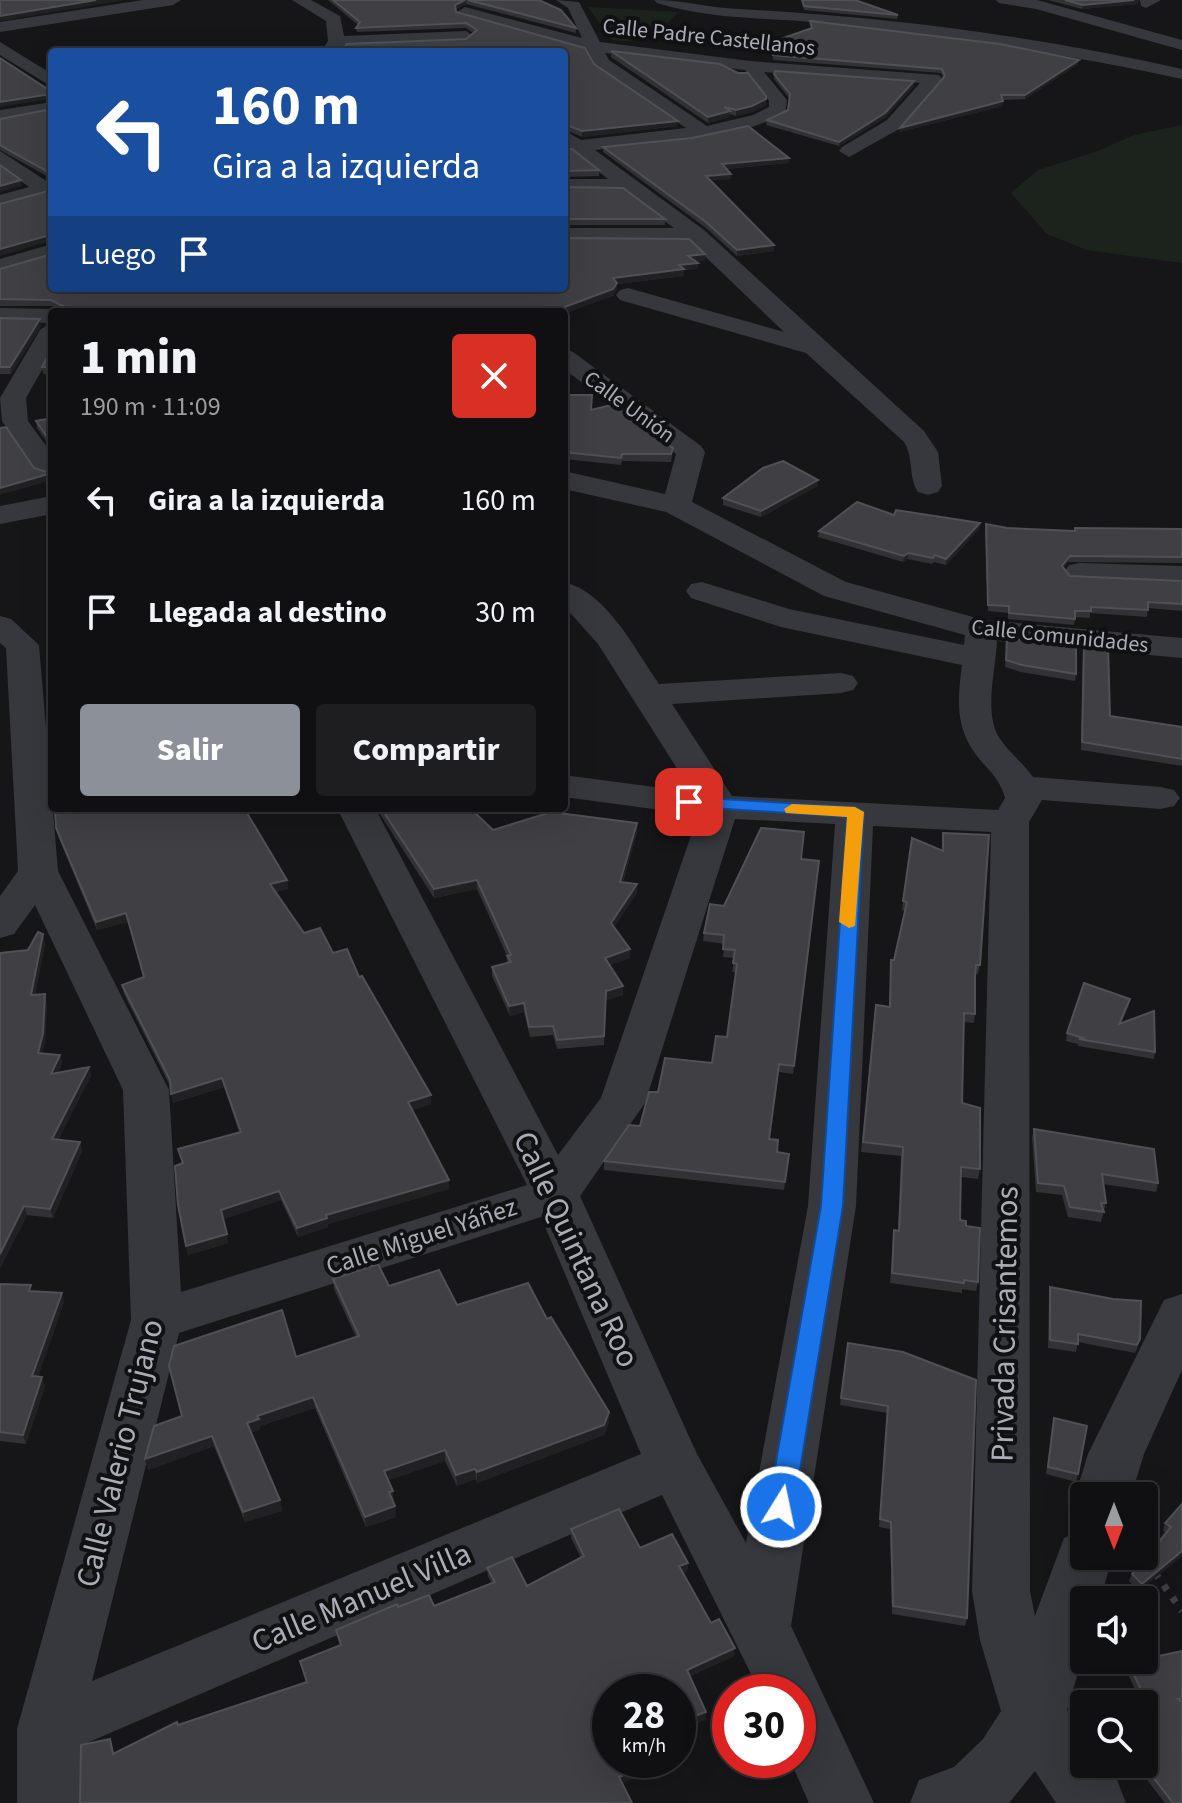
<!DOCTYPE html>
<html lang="es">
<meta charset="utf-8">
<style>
body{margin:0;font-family:"Source Sans 3",sans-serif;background:#1e1e20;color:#f1f3f6;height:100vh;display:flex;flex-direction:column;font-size:30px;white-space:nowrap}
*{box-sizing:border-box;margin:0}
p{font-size:26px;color:#9c9d9f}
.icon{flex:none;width:44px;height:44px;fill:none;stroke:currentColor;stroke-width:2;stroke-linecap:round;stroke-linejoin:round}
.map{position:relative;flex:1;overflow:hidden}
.sheet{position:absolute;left:48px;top:308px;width:520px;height:504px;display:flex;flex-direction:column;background:#101012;border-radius:8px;box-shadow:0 8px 32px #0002,0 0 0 2px #303032}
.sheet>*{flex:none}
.hud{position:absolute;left:48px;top:48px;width:520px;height:244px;border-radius:8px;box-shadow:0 8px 32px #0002,0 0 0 2px #303032;background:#1a4fa0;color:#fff;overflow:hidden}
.needle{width:52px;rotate:180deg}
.controls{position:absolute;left:1070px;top:1482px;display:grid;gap:16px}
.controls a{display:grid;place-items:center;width:88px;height:88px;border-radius:8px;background:#101012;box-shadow:0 8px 32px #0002,0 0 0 2px #303032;font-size:40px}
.speed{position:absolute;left:592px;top:1674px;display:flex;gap:16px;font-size:40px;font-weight:700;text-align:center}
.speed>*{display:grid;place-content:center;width:104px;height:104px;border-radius:50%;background:#101012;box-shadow:0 8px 32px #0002,0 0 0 2px #303032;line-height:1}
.speed small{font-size:20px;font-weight:400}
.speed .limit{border:12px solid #d22;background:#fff;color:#111}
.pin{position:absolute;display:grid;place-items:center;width:68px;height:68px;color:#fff;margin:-34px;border-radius:16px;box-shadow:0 4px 12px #0006}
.me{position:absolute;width:88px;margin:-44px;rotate:10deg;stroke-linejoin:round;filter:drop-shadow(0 0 6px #0008)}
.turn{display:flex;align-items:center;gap:28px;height:168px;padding:0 32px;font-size:36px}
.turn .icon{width:104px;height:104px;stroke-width:2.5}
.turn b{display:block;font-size:56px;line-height:68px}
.then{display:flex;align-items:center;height:76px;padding:0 32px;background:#0003;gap:16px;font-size:30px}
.round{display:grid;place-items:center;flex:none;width:84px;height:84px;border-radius:8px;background:#1e1e20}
.overview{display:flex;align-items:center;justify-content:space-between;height:136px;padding:0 32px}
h1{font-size:48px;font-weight:800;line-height:60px}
.cta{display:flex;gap:16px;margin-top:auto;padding:16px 32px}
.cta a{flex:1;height:92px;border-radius:8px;background:#8c9099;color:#fff;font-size:32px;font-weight:800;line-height:92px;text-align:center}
.cta a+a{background:#1e1e20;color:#f1f3f6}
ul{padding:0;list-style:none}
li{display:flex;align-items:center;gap:24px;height:112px;padding:0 32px}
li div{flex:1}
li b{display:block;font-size:30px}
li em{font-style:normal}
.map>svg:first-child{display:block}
</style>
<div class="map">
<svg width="1182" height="1803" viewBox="0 0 1182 1803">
<rect width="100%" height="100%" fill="#161618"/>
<!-- green -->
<g fill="#1c231d">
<path d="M588,7L678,12C661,32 639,45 612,40Z"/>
<path d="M1182,125V263L1087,250L1047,234L1011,193L1038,170L1098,151L1134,135Z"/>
</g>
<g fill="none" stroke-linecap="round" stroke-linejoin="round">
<!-- path -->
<path stroke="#3d3f44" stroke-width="7" stroke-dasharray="6 9" stroke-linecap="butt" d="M1155,1573L1182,1611"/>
<!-- minor -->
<g fill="#37383d" fill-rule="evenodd">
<path d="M143,0H181L173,5L0,32V22Z"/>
<path d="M292,0H311L340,16L344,36L466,31L474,36L466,41L341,46L337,52H321L328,41L326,21Z"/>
<path d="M556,0L579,2L600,42L750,61L939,75L942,79L939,83L901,128L849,157L839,151L842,147L887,120L920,83L764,72L787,100L785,114C727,142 658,143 595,150L704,230L924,431L938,452L942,486L938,492L928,495L918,492C908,477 914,458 904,442L806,353L620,300L616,295L620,290L628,288L784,332L690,242H564V228H674L624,191H564V179H608L573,152H564V130L581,140L686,128L596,67L587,50L459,15L457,12L465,7L582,38L568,8ZM605,53L745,70L769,101V107L753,115L707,126L609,60Z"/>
<path d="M654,0C683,0 710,8 739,9C888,17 1036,36 1182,69V79C1066,53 950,37 832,24C772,17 715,21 657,3Z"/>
<path d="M996,0H1037L1182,40V50L1036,9L999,3Z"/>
<path d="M1140,0H1161L1146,8L1141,6Z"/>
<path d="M0,42L52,74V87L0,55Z"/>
<path d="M52,102V112L0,122V110Z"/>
<path d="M0,151L48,182L52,181V193L0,208V195L29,187L0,166Z"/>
<path d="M52,244V258L0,273V259Z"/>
<path d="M0,308L52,309L61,312H52V352L26,398L28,421L52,454V477L38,474L2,421L0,398L40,330L50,323L0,322Z"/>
<path d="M564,349L573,352L701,446L705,452L692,502L846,582L984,620L1182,638V658L997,641C996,669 983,713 1000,739C1009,752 1023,763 1033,777L1161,787L1174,790L1180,798L1174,806L1161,809L1042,800L1029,822L1030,1591L1035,1616L1064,1538L1084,1530V1556H1113L1100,1600H1084V1653L1067,1710L1084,1734V1764H1105L1117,1780L1126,1803H1056L1035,1771L1009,1803H910L919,1780L954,1767L983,1739L1001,1711L980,1640L972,1591L991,832L873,826L856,1206L791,1626L874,1803H809L790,1760H798V1692H760L662,1495L80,1746L81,1803H17V1729L131,1320L123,1090L35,905L14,934L0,938V896L18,871L6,648L0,643V616L11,619L39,645L58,871L169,1090L181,1292L527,1185L337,808H375L558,1155L601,1098L698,815L564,797V775L692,792L598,644L564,606V582C607,592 635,650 659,684L841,673L853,676L858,683L853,690L841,693L672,704L732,796L998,810L1005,798C1001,782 992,773 981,761C955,731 957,702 962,665L781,627L691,598L686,591L691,584L702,582L789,609L964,645L965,635L824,596L666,512L564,489V471L665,494L676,454L564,369ZM735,819L835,824L808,1206L746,1543L697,1454L580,1196L645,1103ZM541,1217L641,1454L92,1681L179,1333Z"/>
<path d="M52,496V514L0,524V506Z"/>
<path d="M1080,563L1182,566V584L1069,579L1064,572L1069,565Z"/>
<path d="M1182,1294V1370L1144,1454L1131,1496H1084L1083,1513L1075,1496L1088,1454L1164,1300Z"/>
</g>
</g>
<!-- wall -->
<g fill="#323236">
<path d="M328,0H539L561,10L576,28V33L466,4L456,9V12L585,48L594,64L678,121V126L582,137L564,129V52H341L347,44L466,39L473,33L466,28L357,32L356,28L358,25Z"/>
<path d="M802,0L898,15L897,19L804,10Z"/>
<path d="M1048,0H1139L1137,4L1082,9Z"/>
<path d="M810,21L1078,64L1025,99L1003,100V106L899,132L943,78L941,73L773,60L772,42L811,29Z"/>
<path d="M611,51L766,105L752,112L736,116L730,114V117L708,123L611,57Z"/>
<path d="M774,74L914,81V86L885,118L839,146L766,125L767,120L788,110L789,98L774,79Z"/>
<path d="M52,109V179L0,150V119Z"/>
<path d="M692,138L789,158L788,163L726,169L731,179L710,180L774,245V251L737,256L706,228L603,152V147Z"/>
<path d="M564,149L599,170V176L564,177Z"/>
<path d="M564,187L665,219V225H564Z"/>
<path d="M705,254V260L696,262L698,263L697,269L684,270V276L617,284V289L613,296L56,308L52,306H0V269Z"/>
<path d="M0,318L41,326L11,374H0Z"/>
<path d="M52,349V374H43L42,367Z"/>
<path d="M564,395L591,410L629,418L673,448L671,462L622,461L621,465L564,459Z"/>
<path d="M52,418V450L37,428L36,421Z"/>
<path d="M818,480V486L761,517L723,505V498Z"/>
<path d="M894,515L980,523L979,529L946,565L934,562L932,564L908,559L903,562L818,537L819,531Z"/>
<path d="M986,524L1007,528L1074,531L1075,528L1182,529V563L1068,562L1064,568L1070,576L1182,581V611L1148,608L1147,617L1090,613V618L1075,617L1074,625L1008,619V613L988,611L985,530Z"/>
<path d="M1007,638L1076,674L1075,681L1021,672L1005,667Z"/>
<path d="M1084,645L1110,716L1182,727V766L1081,750L1083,652Z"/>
<path d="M376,808H470L493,830L637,823V832L623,882L637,893L614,927L630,949V958L610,965L623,995L606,1000L604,1045L557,1049L553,1035L530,1037L524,1012L510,1016L492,976V967L507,963V956L477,889L434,898Z"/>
<path d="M56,828L287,880L288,889L275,892L304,933L333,953L359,977L431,1095V1104L412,1110L449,1180V1189L328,1224V1227L298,1237L281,1200L223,1219L228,1243L188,1255L178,1205L182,1163L178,1149L239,1132L224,1087L173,1103L170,1086L124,994L122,985L144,977L128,922L97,930L58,836Z"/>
<path d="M943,833L980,965L978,974H975V1014L974,1023L964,1022L962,1103L980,1169L978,1179L961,1177L960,1220L966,1226L978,1282L976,1291L962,1289V1293L890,1283L894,1230L898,1231L901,1156L861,1152L876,1005L889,1007L891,960H894L905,911L902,910L912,838L942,851Z"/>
<path d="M801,859L818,869L793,1074L779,1072L769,1139L777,1152L789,1154L784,1190L604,1170V1161L640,1126L658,1092L712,1063L727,1037L736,972H732L734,958L723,957L724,944L703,941L704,933L724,906Z"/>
<path d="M45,943L35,995L47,1003L45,1042L42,1053L60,1055L62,1064L58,1073L89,1067L91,1076L58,1140L80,1142L82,1151L53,1218L27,1215L0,1268V953L28,950Z"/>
<path d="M1130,999L1128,1007L1121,1024L1155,1052L1154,1059L1078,1046V1044L1066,1041L1067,1033Z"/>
<path d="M1034,1129L1158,1183L1156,1192L1103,1184L1106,1203L1101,1222L1068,1217L1062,1195L1036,1192L1032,1138Z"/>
<path d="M333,1279L389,1286L457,1305L547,1319L609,1412V1423L604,1435L477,1483L476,1479L457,1486L445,1461L388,1480L394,1501L393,1502L396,1517L366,1527L315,1408L260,1426V1429L251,1433L280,1500L282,1511L245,1522L214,1446L148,1470L145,1459L182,1416L296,1357L356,1337L334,1289Z"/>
<path d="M0,1284L33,1292L64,1302L38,1376L45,1386L26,1444L0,1441Z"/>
<path d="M1050,1287L1138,1347L1135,1353L1078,1342L1076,1352L1048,1348L1049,1294Z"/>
<path d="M848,1343L976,1380L967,1618L965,1626L892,1614L890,1529L879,1527L887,1413L840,1405Z"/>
<path d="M1054,1418L1078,1474L1076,1482L1046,1474Z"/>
<path d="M1182,1504V1556L1139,1591L1129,1581L1132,1574L1166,1533L1163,1531L1165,1523Z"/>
<path d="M571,1529L688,1563L687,1571L683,1573L711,1623L734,1656L690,1676L706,1712V1720L80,1803L110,1739L114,1753L178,1725L306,1682L300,1661L340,1646L336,1630L398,1607L434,1606L492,1584L488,1576L487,1568L527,1586L581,1558L571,1538Z"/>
<path d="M1182,1651V1803H1165L1135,1764H1144V1733L1153,1728L1144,1709V1704H1142L1124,1666L1126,1660L1130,1662Z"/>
</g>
<!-- shaded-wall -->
<g fill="#212124">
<path d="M96,0H125L0,21V16Z"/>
<path d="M466,0V4L455,9V5Z"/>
<path d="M1139,0L1137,4L1082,9L1083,5Z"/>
<path d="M1079,60L1078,64L1025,99V95Z"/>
<path d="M914,81V86L885,118L839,146V142Z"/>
<path d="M51,94L52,99L0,107V102Z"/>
<path d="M766,99V105L752,112L736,116V110Z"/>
<path d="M1003,101V106L899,132L900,128Z"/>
<path d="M730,111V117L708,123V117Z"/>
<path d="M678,121V126L582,137V131Z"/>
<path d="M789,158L788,163L722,169V164Z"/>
<path d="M731,174V179L706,181V176Z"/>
<path d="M21,180L22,186L0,192V186Z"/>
<path d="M50,235L51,241L0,256V249Z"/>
<path d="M774,245V251L737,256V250Z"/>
<path d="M705,254V260L688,263V256Z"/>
<path d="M698,263L697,269L684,270V276L617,284V289L613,296L564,314V312H554L613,278L679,265Z"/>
<path d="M40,319L41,326L11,374L10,367Z"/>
<path d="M52,473V480L0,495V488Z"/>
<path d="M818,480V486L761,517V511Z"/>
<path d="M980,523L979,529L946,565V559Z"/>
<path d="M908,553V559L903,562L904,556Z"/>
<path d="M1070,556L1068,562L1061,572L1062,566Z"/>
<path d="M637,823V832L620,891V882Z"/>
<path d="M287,880L288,889L271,893L270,884Z"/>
<path d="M477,880V889L434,898V889Z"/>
<path d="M637,884V893L611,932V923Z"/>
<path d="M126,913L128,922L97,930L96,922Z"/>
<path d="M43,934L45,943L33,1004L31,995Z"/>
<path d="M630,949V958L605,967V958Z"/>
<path d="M623,986V995L606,1000L604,1045L606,991Z"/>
<path d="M45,994L47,1003L45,1042L40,1062L38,1053Z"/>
<path d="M524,1003V1012L510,1016L509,1006Z"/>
<path d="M60,1055L62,1064L53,1083L51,1074Z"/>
<path d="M89,1067L91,1076L54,1148L52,1139Z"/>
<path d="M222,1078L224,1087L173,1103L171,1094Z"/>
<path d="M431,1095V1104L408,1111V1102Z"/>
<path d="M80,1142L82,1151L53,1218L50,1209Z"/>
<path d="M449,1180V1189L328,1224V1227L298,1237L297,1228L326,1215Z"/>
<path d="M279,1191L281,1200L223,1219L221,1210Z"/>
<path d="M24,1206L27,1215L0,1268V1254Z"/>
<path d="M227,1234L228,1243L188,1255L186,1246Z"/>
<path d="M62,1293L64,1302L35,1385L32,1376Z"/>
<path d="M42,1377L45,1386L26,1444L23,1435Z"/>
<path d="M313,1397L315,1408L260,1426V1429L249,1434L247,1423L257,1416Z"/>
<path d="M609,1412V1423L604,1435L477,1483V1472Z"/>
<path d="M212,1436L214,1446L148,1470L145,1459Z"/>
<path d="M445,1450V1461L386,1481L384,1471Z"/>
<path d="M475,1469L476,1479L457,1486L456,1475Z"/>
<path d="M393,1491L394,1501L390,1503L389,1492Z"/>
<path d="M280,1500L282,1511L245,1522L243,1512Z"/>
<path d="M395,1506L396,1517L366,1527L365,1517Z"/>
<path d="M1182,1551V1556L1139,1591L1142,1584Z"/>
<path d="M688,1563L687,1571L679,1574V1566Z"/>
<path d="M735,1648L734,1656L687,1678V1670Z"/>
<path d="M706,1712V1720L678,1730V1722Z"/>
<path d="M656,1760H672L619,1785V1777Z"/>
</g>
<!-- building -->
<g fill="#3f3f44" stroke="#4f5156" stroke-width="2">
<path d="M0,0H96L0,16Z"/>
<path d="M333,0H465L455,5L456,12L585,48L594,64L678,121L582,131L564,124V52H341L347,44L466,39L477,30L466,23L356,28L360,22Z"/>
<path d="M468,0H539L561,10L576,28Z"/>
<path d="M802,0H855L898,15L804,6Z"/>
<path d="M1065,0H1134L1083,5Z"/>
<path d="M810,21L1000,44L1079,60L1025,95H1001L1003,101L900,128L945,76L942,69L773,55L772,42L812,28Z"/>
<path d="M611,51L720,64L738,73H748L766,96V99L752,106L736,110L724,107L730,111L708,117Z"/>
<path d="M0,58L52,92V95L51,94L0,102Z"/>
<path d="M775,71L914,81L885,113L839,142L767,120L788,110L790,94L774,74Z"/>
<path d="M52,109V174L0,145V119Z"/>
<path d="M748,126L789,158L722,164L731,174L706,176L774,245L737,250L706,222L603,147L692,138Z"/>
<path d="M564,149H572L599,170L564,171Z"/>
<path d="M0,165L21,180L0,186Z"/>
<path d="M564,187L623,188L665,219H564Z"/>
<path d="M52,189V236L50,235L0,249V204L52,190Z"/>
<path d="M564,238L689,239L705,254L688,256L698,263L679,265L684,269L613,278L617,283L613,289L554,311L556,312H54V308L63,306L51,300L0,299V269L52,254V288H564Z"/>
<path d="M0,318L40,319L10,367H0Z"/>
<path d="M52,349V367H42Z"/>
<path d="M564,395H592L591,410L615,404L629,418L673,448L671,454H622L621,458L564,452Z"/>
<path d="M52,418V444L36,421Z"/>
<path d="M6,427L34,468L50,473L52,471V473L0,488V428Z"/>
<path d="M783,461L818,480L761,511L723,498L763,468Z"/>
<path d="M857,502L894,515L896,510L980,523L946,559L935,555L933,558L908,553L904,556L819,531Z"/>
<path d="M986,524L1007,528L1075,531V528L1182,529V557L1070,556L1062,566L1070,576L1182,581V604L1148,602V610L1091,607V611H1075V619L1009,613V606L988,605Z"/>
<path d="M1007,638L1076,645V674L1022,665L1006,660Z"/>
<path d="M1084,645L1108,647L1110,716L1182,727V759L1082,742Z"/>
<path d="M55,808H244L287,880L270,884L304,933L320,928L333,953L347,949L359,977L362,976L431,1095L408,1102L449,1180L326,1215L327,1218L297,1228L279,1191L221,1210L227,1234L186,1246L178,1205L175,1166L183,1163L178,1149L241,1132L222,1078L171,1094L170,1080L122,985L144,977L126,913L96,922L56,828Z"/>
<path d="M381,808H470L493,830L551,812L637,823L620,882L637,884L611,923L630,949L605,958L623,986L606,991L604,1036L557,1040L553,1026L529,1027L524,1003L509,1006L492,967L511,962L507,956L511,955L477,880L434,889Z"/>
<path d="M761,828L804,832L801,859L819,861L794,1066L779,1064L769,1139L778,1140L777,1152L789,1154L785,1182L604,1161L629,1125L640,1126L649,1092H658L665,1058L712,1063L716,1036L727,1037L737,964L733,963L735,950L723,949L724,935L704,933L710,904L724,906Z"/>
<path d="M943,833L989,835L980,965H976L975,976V1014L964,1013L962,1103L980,1108V1169L961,1167L960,1220L966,1221V1226L980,1228L978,1282L964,1280V1283L892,1273L894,1230L899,1231L903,1147L863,1142L876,1005L890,1007L891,960H894L907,902L903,901L912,838L943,851Z"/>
<path d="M38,932L43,934L31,995L45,994L43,1033L38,1053L60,1055L51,1074L89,1067L52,1139L80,1142L50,1209L24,1206L0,1254V953L28,950Z"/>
<path d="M1084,983L1130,999L1119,1024L1154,1011L1155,1052L1079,1039L1083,1038L1067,1033Z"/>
<path d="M1034,1129L1154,1149L1158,1183L1102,1174L1106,1203H1101L1104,1212L1070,1207L1064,1186L1038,1183Z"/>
<path d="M378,1264L389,1286L439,1270L457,1305L528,1283L547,1319L551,1317L609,1412L604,1425L477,1472L475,1469L456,1475L445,1450L384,1471L393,1491L389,1492L395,1506L365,1517L313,1397L257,1416L259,1419L247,1423L280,1500L243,1512L212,1436L145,1459L154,1426L182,1416L169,1366L174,1346L282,1310L296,1357L359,1336L333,1279Z"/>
<path d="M0,1284L31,1285L29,1291L62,1293L32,1376L42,1377L23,1435L0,1432Z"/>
<path d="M1050,1287L1113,1299L1141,1301L1140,1339L1137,1345L1078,1334V1344L1050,1340Z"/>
<path d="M848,1343L903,1352L976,1380L967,1618L893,1606L891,1522L880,1519L888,1406L841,1398Z"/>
<path d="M1054,1418L1087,1426L1078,1474L1048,1467Z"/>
<path d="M1182,1504V1551L1142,1584L1132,1574L1171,1527L1165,1523Z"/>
<path d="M619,1509L640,1548L672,1534L688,1563L679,1566L711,1623L719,1619L735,1648L687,1670L706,1712L678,1722V1692H610V1760H656L619,1777L632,1803H80L81,1745L110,1739L113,1754L177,1722L178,1725L307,1682L300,1661L341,1645L336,1630L397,1604L398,1607L429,1595L434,1606L495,1582L487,1568L512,1557L527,1586L584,1556L571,1529Z"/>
<path d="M1182,1651V1698L1178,1699L1182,1702V1803H1173L1143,1764L1144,1740L1146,1739L1144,1733L1158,1726L1127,1660L1130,1662L1144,1660V1659Z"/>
</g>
<!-- route -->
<path fill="#1a73e8" stroke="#114b97" stroke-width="2" d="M689,797L855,807L864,812L843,1206L794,1507L790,1515L781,1518L772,1515L768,1507L821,1206L847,817L683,806L680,802Z"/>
<!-- slow -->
<path fill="#f59e0b" d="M792,804L855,807L864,812L855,926L849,928L839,922L847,817L786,813L784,809Z"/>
<g text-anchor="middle" stroke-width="8" stroke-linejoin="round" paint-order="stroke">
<!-- far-street labels -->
<g font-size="22" fill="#a8adb8" stroke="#111113">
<text transform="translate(709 36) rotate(6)" y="8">Calle Padre Castellanos</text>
<text transform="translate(630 406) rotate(36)" y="8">Calle Unión</text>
<text transform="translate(1060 635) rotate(6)" y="8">Calle Comunidades</text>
</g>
<!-- street labels -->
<g font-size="26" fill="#a8adb8" stroke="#111113">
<text transform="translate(421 1236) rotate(-18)" y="9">Calle Miguel Yáñez</text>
</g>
<!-- near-street labels -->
<g font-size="32" fill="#a8adb8" stroke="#111113">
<text transform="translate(577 1249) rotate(65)" y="11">Calle Quintana Roo</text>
<text transform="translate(1004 1324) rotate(-89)" y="11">Privada Crisantemos</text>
<text transform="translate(119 1453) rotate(-76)" y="11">Calle Valerio Trujano</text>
<text transform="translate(361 1597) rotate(-23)" y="11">Calle Manuel Villa</text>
</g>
</g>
</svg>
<div class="controls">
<a><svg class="needle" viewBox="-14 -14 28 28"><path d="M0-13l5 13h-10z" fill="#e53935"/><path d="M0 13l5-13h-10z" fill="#9c9d9f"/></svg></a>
<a><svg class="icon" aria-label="sound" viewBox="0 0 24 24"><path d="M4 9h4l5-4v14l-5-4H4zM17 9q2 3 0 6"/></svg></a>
<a><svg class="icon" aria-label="search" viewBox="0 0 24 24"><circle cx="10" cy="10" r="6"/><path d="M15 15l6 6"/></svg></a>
</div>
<div class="speed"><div>28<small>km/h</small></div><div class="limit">30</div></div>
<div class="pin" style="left:689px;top:802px;background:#d93025"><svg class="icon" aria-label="arrive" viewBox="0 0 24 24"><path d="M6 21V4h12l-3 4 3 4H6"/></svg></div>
<svg class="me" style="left:781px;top:1507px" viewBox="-20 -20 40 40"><circle r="17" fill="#1a73e8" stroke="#fff" stroke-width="3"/><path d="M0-11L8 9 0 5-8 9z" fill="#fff"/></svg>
<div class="hud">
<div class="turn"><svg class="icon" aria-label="left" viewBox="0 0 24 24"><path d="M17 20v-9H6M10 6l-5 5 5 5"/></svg><div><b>160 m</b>Gira a la izquierda</div></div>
<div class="then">Luego<svg class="icon" aria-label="arrive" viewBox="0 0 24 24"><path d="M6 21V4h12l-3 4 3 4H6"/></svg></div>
</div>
<section class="sheet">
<div class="overview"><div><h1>1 min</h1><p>190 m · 11:09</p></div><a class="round" style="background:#d93025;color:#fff"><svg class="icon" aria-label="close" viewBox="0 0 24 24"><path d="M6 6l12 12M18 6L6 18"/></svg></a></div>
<ul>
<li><svg class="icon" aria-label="left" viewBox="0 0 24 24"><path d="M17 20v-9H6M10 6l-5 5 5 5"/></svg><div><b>Gira a la izquierda</b></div><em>160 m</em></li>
<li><svg class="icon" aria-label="arrive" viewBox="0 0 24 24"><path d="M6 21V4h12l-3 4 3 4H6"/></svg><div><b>Llegada al destino</b></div><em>30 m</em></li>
</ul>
<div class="cta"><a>Salir</a><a>Compartir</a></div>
</section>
</div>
